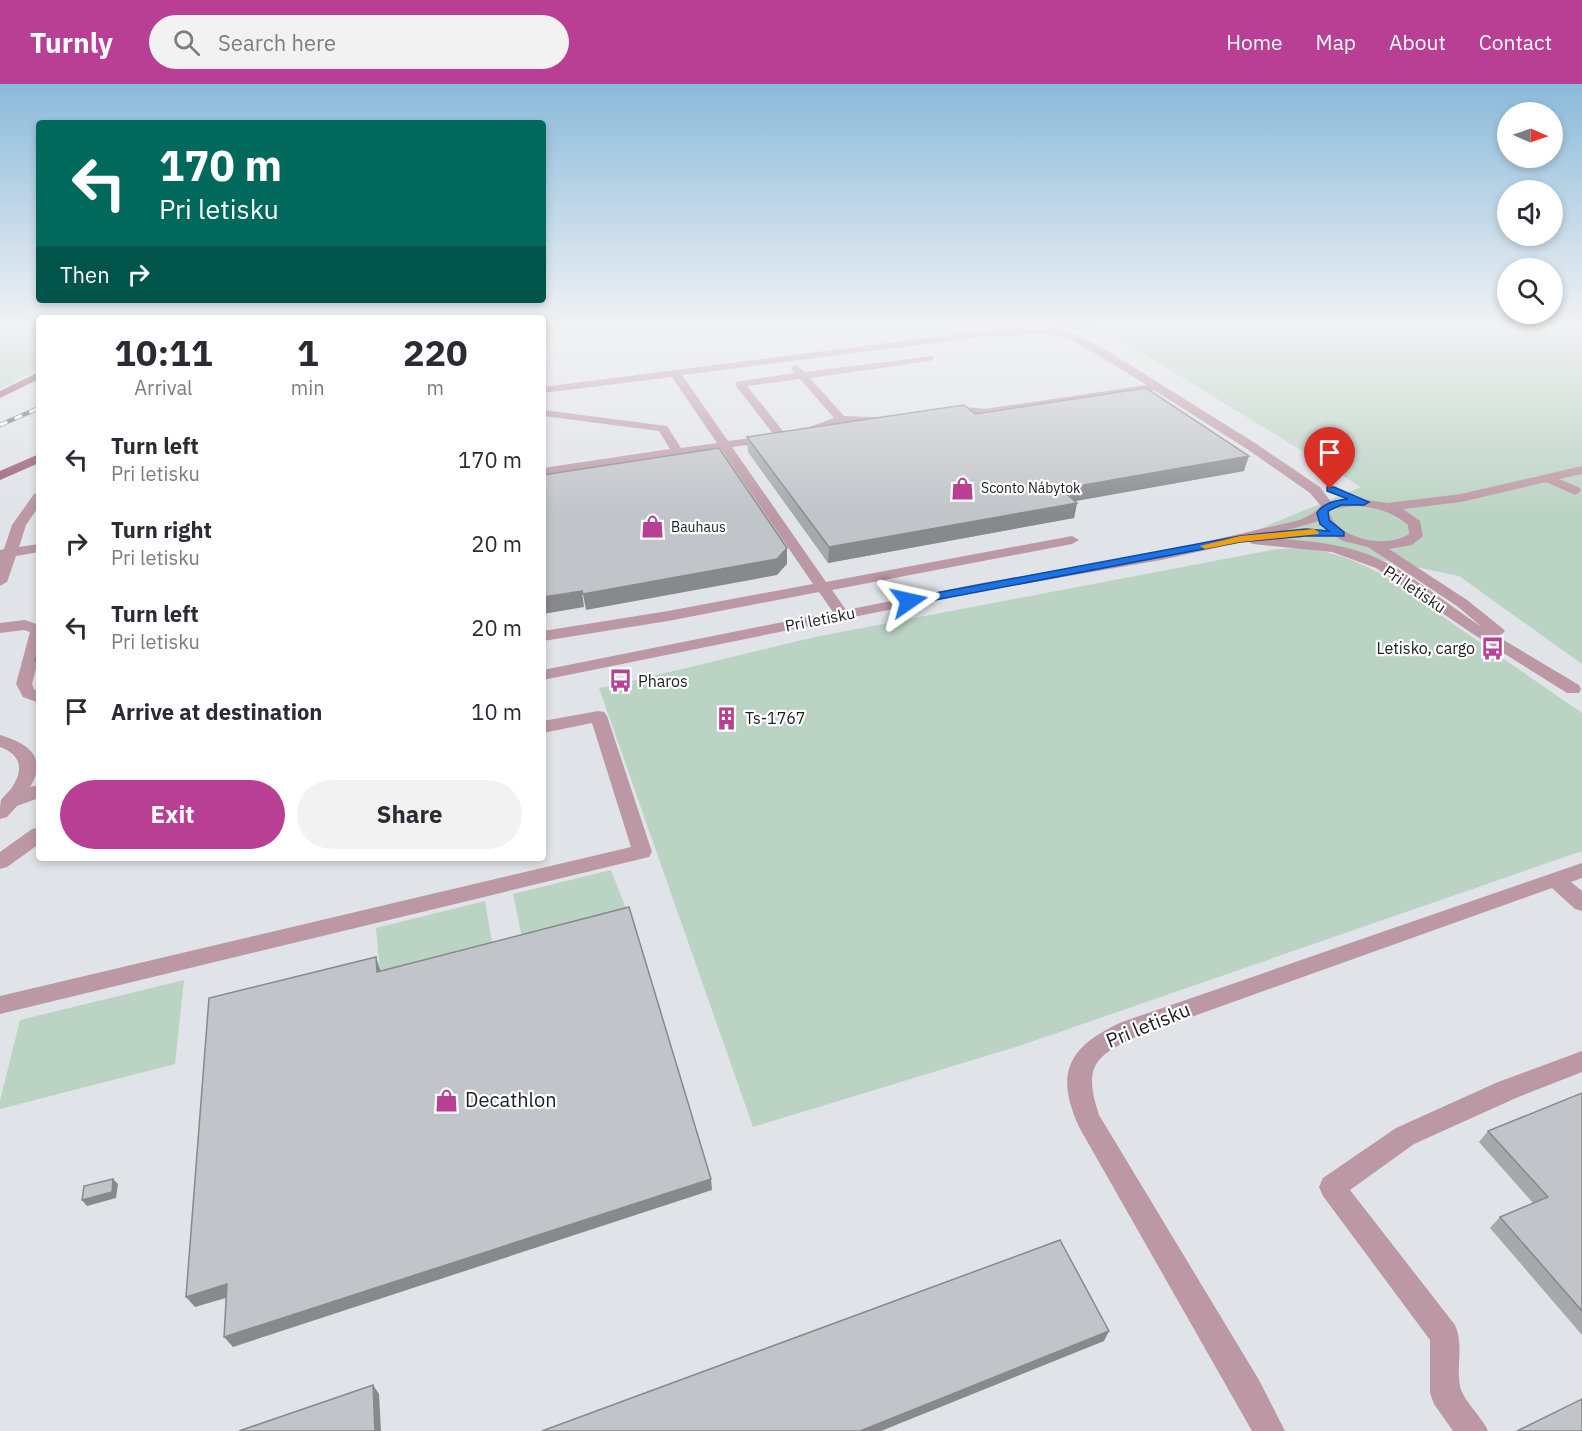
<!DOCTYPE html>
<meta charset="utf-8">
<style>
body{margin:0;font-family:"IBM Plex Sans",sans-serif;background:#f2f2f3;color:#2b2b33;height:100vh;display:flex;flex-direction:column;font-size:22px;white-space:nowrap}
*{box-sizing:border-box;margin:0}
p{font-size:20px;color:#7c7c81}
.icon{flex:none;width:33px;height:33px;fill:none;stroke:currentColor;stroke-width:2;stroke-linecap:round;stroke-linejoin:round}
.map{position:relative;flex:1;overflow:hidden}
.side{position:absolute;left:36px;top:231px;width:510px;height:546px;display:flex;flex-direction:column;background:#fff;border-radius:6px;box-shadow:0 3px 9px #0003}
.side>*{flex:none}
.guide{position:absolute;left:36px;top:36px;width:510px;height:183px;border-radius:6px;box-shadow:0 3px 9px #0003;background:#00695c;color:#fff;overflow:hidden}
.needle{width:39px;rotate:92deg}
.tools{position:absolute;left:1497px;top:18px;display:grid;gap:12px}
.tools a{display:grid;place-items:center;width:66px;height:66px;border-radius:50%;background:#fff;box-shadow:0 3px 9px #0003;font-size:30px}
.pin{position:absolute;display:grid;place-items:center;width:51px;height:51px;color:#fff;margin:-62px -26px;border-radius:50% 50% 50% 0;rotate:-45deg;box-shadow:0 0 6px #0007}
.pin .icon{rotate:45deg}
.me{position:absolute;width:66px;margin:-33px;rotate:79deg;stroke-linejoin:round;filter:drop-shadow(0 0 4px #0008)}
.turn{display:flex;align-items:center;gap:21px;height:126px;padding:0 24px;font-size:27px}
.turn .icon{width:78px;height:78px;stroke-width:2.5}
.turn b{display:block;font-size:42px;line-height:51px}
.then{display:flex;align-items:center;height:57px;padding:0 24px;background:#0003;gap:12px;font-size:22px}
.eta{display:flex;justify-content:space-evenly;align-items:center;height:102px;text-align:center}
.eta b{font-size:36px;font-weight:800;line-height:42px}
.button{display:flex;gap:12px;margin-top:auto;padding:12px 24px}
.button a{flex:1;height:69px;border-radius:36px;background:#b83f93;color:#fff;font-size:24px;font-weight:800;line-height:69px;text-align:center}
.button a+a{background:#f2f2f3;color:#2b2b33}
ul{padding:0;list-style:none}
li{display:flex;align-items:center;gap:18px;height:84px;padding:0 24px}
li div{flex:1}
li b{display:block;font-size:22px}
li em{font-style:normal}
header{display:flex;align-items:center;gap:36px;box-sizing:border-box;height:84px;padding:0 30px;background:#b83f93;color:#fff}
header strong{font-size:28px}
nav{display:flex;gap:33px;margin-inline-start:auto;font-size:21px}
.search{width:420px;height:54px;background:#f2f2f3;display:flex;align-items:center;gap:15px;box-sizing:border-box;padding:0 21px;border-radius:33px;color:#7c7c81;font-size:22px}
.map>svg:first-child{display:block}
</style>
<header>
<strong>Turnly</strong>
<div class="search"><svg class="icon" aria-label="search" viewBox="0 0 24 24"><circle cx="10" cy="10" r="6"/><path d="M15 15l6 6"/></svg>Search here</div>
<nav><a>Home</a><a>Map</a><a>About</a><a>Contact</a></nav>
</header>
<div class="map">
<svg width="1582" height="1347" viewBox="0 0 1582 1347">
<rect width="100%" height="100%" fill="#e0e3e7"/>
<!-- green -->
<g fill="#bbd3c3">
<path d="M0,241H39V285L0,305Z"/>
<path d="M1097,241H1466L1582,251V580L1459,492L1327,465L1240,453L1361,403Z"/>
<path d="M1297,464C1329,466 1353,475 1381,490L1582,629V767L1022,961L753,1043L599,604L613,601L614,604L633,601L632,597L815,553L1277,465Z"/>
<path d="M611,786L630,835L524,863L513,810Z"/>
<path d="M485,817L494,870L381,899L376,844Z"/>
<path d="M184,896L175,980L0,1025V1017L20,936Z"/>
</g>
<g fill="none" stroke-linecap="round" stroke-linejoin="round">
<!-- minor -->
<g fill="#bc98a4" fill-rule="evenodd">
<path d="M1060,241H1106L1101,244L1060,247L1077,251L1101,263L1255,359L1320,403L1331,418L1355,414L1387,419L1461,410L1582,382V390L1559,395L1580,404L1581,407L1575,411L1546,398L1461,418L1403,425L1420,437L1423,452L1412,461L1389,465L1467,516L1502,544L1505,547L1502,550L1497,552L1579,601L1581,605L1579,609H1567L1470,548L1376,484L1332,468L1253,460L1247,457L1161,476L977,508L543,596V586L833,528L819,508L668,537L543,557V547L668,527L813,500L721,365L543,392V384L670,365L659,347L543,332V326L667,342L681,364L717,359L672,293L543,309V303L982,247L1048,244L1057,246L1055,244ZM1048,250L1071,255L1147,301L985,325C970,323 957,322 942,326V330L985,331L1154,306L1247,365L1310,409L1321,422L1312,430L1300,436L1161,468L977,500L846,526L832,506L1072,460L1079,456L1072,452L826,498L732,363L772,358L787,352L747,302L800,295L834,334L801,346V350H809L842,338L889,339L893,338V334L844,332L810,294L929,277L933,276V272L805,288L796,281L791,284L795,289L736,298V302L774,351L728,357L682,291L982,253ZM1355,422C1375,423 1393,428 1408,441L1409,450C1386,465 1340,456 1329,429L1332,425ZM1319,437L1331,450L1343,457L1368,463L1457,522L1482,543C1450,522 1419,496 1385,478C1347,458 1305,457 1263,453Z"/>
<path d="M39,409V422L26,441L19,463L39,460V468L16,472L7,498L0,502V466L4,465L12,441L34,410Z"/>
<path d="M25,536L39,541V573L32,600L34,605L39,609V619L23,613L16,600L30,548L24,546L0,549V539Z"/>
<path d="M598,627L604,628L607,632L652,768L649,773L0,930V912L631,763L592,639L543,649V637Z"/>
<path d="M0,651C27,659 49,673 30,703L39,701V714L17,722L7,733L0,735C0,729 0,720 1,716C4,712 8,708 11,705C24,686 22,671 0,663Z"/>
<path d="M39,743V760L7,783L0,785V768L32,745Z"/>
<path d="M1582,779V794L1571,798L1582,807V827L1575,825L1552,804L1138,952C1094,972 1083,982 1099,1031L1259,1296L1285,1347H1252L1079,1043C1054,988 1069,962 1122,938Z"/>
<path d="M1582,967V988L1516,1014L1414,1060L1350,1106L1455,1241C1464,1261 1456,1282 1460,1302C1462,1315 1482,1333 1488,1347H1453L1434,1320L1430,1309V1256L1323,1112L1319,1103L1323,1094L1396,1044L1498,998Z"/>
</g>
<!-- major -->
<g fill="#965970" fill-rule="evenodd">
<path d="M39,288V295L0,314V307Z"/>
<path d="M39,370V379L0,396V387Z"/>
</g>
<defs>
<path id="rail" d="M0,341L39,324"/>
</defs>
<!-- rail casing -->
<use href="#rail" stroke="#686a6d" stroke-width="4.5"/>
<!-- rail -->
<use href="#rail" stroke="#fff" stroke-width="3" stroke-dasharray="8" stroke-linecap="butt"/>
</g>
<!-- wall -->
<g fill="#a6a9ac">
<path d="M975,330L1244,387L1075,417L1077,419L1074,434L828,479L748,368L747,353Z"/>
<path d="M1582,1009V1251L1490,1144L1500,1133L1533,1119L1479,1058L1488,1047Z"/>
</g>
<!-- shaded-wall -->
<g fill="#87898c">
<path d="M1249,372L1244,387L1059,420L1061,405Z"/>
<path d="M1077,419L1074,434L828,479L829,463Z"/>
<path d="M787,464V480L777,491L586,526L583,510Z"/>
<path d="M582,507L584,523L543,530V513Z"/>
<path d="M731,630V635L725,636L724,631Z"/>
<path d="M376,873L380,885L381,899L377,888Z"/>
<path d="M113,1095L118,1100L116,1114L87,1122L82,1116Z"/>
<path d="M711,1095L712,1106L233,1263L224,1253Z"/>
<path d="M227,1200L236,1211L195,1223L186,1213Z"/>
<path d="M1109,1247L1104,1257L881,1347H860Z"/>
<path d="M373,1301L379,1310L381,1347H375Z"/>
</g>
<!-- building -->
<g fill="#c1c4c8" stroke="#87898c" stroke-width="1.5">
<path d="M1146,304L1249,372L1061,405L1077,419L829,463L747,353L964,321L975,330Z"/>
<path d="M719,364L787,464L777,475L583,510L582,507L543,513V391Z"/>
<path d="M39,565V576H35Z"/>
<path d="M729,625L731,630L724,631L723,626Z"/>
<path d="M629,823L711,1095L224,1253L227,1200L186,1213L209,914L376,873L377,888Z"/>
<path d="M1582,1009V1227L1500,1133L1548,1113L1488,1047Z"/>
<path d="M113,1095L112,1108L82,1116L84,1102Z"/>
<path d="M1060,1156L1109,1247L860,1347H542Z"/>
<path d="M373,1301L375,1347H239Z"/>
<path d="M1582,1315V1347H1517Z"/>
</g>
<!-- sky -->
<linearGradient id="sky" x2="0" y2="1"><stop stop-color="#8abada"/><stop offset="0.56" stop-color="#f1f2f4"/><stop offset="1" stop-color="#f1f2f4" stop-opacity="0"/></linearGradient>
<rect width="1582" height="430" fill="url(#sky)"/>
<!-- route -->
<path fill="#1a73e8" stroke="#114b97" stroke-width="1.5" d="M1327,403H1334L1369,418L1364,421H1341L1328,427L1329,436L1344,448V452H1306L1240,458L909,521L904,517L909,514L1240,452L1306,445L1329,447L1320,440L1317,429C1323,419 1336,416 1348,415L1327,407Z"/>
<!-- slow -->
<path fill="#f59e0b" d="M1314,445L1319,448L1318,450L1240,458L1205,465L1200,462L1240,452Z"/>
<!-- icons -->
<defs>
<symbol id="shop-bare" viewBox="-9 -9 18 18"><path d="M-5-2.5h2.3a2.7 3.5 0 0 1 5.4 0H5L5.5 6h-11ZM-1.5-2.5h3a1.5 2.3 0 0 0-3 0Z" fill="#b83f93" stroke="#fff" stroke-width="2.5" paint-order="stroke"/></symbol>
<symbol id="bus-bare" viewBox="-9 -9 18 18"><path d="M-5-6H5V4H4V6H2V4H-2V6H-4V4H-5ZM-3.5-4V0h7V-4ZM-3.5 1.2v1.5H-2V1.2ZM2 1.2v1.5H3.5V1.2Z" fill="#b83f93" stroke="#fff" stroke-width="2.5" paint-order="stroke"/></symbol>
<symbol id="building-bare" viewBox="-9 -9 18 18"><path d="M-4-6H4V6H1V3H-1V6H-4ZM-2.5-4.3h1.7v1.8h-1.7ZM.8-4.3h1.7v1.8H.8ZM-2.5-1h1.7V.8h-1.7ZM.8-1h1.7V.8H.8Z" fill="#b83f93" stroke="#fff" stroke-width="2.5" paint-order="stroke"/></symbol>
</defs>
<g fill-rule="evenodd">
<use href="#shop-bare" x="946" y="388" width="33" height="33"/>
<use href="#shop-bare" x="636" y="426" width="33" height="33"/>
<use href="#bus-bare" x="1476" y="548" width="33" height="33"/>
<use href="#bus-bare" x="604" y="580" width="33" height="33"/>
<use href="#building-bare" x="710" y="618" width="33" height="33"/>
<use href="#shop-bare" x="430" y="1000" width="33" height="33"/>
</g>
<g text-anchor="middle" stroke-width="4.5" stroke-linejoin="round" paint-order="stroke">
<!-- far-poi labels -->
<g font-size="14" fill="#202123" stroke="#fff" text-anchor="start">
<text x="981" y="409">Sconto Nábytok</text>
<text x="671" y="448">Bauhaus</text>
</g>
<!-- street labels -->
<g font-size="16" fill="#202123" stroke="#fff">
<text transform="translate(1415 505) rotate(34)" y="6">Pri letisku</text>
<text transform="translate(820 535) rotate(-11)" y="6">Pri letisku</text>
</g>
<!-- poi labels -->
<g font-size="16" fill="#202123" stroke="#fff" text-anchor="start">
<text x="1475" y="570" text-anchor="end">Letisko, cargo</text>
<text x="638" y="603">Pharos</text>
<text x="745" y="640">Ts-1767</text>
</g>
<!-- near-street labels -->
<g font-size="20" fill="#202123" stroke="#fff">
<text transform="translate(1148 941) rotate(-22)" y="7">Pri letisku</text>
</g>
<!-- near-poi labels -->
<g font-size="20" fill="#202123" stroke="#fff" text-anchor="start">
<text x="465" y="1023">Decathlon</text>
</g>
</g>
</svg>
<div class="tools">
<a><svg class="needle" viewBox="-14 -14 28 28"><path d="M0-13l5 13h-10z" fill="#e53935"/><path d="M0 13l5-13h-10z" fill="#7c7c81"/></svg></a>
<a><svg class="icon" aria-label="sound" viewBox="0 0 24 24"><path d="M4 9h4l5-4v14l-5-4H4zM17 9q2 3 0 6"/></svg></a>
<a><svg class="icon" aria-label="search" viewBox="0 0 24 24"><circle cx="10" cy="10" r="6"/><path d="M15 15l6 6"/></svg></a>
</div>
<div class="pin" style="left:1330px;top:405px;background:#d93025"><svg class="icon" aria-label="arrive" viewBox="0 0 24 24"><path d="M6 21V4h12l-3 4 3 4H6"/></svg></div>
<svg class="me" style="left:909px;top:517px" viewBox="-20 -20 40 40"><path d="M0-17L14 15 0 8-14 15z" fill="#1a73e8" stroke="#fff" stroke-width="4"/></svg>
<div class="guide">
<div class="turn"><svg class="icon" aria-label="left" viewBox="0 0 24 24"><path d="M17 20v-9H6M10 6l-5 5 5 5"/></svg><div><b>170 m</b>Pri letisku</div></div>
<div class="then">Then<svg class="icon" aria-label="right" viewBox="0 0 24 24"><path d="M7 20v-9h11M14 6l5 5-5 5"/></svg></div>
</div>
<section class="side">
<div class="eta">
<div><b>10:11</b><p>Arrival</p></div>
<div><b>1</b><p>min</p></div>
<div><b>220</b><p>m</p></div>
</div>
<ul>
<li><svg class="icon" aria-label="left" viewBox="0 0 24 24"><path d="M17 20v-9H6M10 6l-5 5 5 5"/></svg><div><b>Turn left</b><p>Pri letisku</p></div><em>170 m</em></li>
<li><svg class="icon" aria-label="right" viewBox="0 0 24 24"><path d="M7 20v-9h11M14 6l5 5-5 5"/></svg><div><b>Turn right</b><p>Pri letisku</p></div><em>20 m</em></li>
<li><svg class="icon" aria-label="left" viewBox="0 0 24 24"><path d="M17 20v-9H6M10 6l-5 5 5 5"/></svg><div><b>Turn left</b><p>Pri letisku</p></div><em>20 m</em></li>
<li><svg class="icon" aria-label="arrive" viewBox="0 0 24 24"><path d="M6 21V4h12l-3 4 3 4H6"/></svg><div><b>Arrive at destination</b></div><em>10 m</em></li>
</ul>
<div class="button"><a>Exit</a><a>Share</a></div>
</section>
</div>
